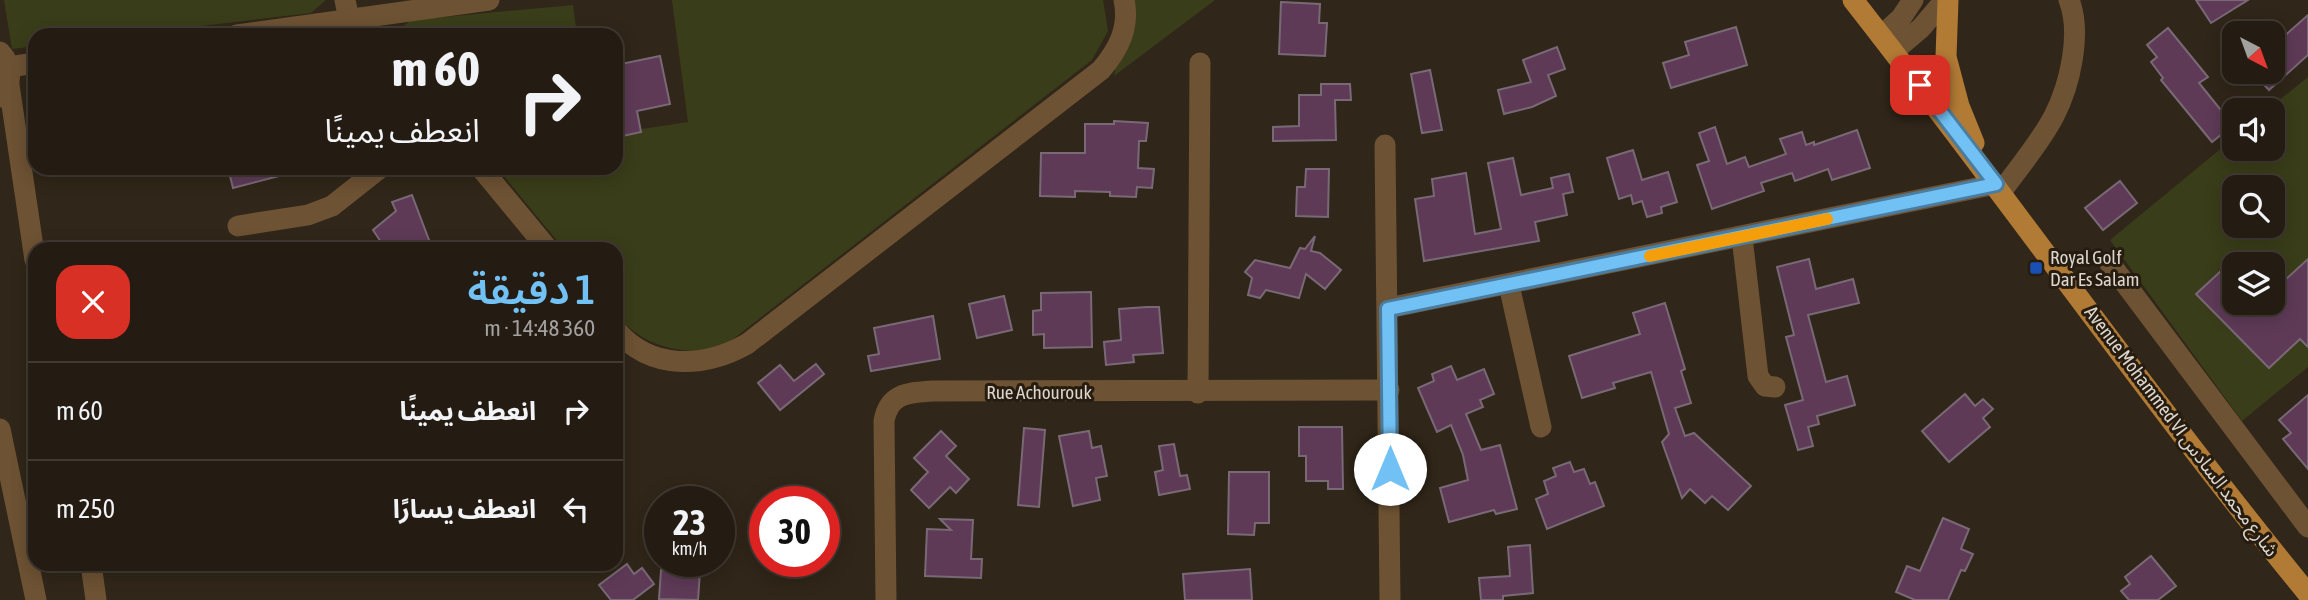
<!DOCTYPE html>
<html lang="ar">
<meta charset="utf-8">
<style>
body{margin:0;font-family:"Asap Condensed","Noto Sans Arabic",sans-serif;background:#302921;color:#f1f3f6;direction:rtl;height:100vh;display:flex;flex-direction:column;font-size:26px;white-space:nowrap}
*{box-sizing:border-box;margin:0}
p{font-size:23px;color:#a3a1a0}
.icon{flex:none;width:38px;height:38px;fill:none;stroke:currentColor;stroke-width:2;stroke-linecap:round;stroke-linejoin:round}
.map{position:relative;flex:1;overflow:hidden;direction:ltr}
.drawer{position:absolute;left:28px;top:242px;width:595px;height:329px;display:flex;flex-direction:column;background:#241c13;border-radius:21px;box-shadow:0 4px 18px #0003,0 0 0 2px #413a33;direction:rtl}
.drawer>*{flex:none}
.guide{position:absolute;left:28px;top:28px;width:595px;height:147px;border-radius:21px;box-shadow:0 4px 18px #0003,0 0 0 2px #413a33;direction:rtl;background:#241c13;color:#f1f3f6;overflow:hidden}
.needle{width:46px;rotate:139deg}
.tools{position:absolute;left:2222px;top:21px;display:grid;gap:14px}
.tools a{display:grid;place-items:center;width:63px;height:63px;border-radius:14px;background:#241c13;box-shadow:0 4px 18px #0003,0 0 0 2px #413a33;font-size:35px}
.speed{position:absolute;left:644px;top:486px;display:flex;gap:14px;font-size:35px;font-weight:700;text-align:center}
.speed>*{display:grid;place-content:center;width:91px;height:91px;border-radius:50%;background:#241c13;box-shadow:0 4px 18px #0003,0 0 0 2px #413a33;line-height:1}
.speed small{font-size:18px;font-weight:400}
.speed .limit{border:10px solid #d22;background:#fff;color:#111}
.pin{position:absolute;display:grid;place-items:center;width:60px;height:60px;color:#fff;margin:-30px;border-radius:14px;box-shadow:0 4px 10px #0006}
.me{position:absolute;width:77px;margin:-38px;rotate:0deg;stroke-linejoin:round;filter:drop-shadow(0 0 5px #0008)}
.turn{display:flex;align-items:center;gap:24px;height:147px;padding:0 28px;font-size:32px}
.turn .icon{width:91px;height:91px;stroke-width:2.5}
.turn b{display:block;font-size:49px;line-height:60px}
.round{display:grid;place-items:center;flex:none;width:74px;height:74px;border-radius:21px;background:#302921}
.headline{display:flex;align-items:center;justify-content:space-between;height:119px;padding:0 28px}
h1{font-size:42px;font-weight:600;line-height:52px;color:#72c1f5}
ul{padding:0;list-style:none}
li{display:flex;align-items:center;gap:21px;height:98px;padding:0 28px;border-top:2px solid #413a33}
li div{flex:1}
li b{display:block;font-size:26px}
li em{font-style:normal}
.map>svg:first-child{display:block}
</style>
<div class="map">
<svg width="2308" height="600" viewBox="0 0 2308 600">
<rect width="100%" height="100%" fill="#302619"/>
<!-- green -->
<g fill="#3a3d19" fill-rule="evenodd">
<path d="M4,0H326L311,13L127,35H35V46L12,49Z"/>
<path d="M672,0H1103L1108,31L1092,60L719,350C678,354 643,347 616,314V248H563L497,168H616V133L688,122Z"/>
<path d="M1128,0H1215L1114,76Z"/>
<path d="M573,5L577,35H392L411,20Z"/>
<path d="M2308,77V367L2242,421L2110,240L2235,137V149H2273V110H2267ZM2235,187H2273V226H2235ZM2235,264H2273V303H2235Z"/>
</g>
<!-- building -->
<g fill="#5e3a57" stroke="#796976" stroke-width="2">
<path d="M2196,0H2248L2211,23Z"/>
<path d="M1281,2L1320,4L1319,23H1327L1325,56L1279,54Z"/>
<path d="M2308,15V55L2269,90L2252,72H2273V46Z"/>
<path d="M1736,27L1747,65L1671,88L1663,63L1689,55L1685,42Z"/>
<path d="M2168,28L2208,77L2199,83L2233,125L2212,142L2161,80L2163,78L2151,62L2157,57L2147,45Z"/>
<path d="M1557,47L1565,69L1548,75L1556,96L1532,107L1504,114L1498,90L1531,82L1523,60Z"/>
<path d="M660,56L670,104L637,111L641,132L618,137L616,65Z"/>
<path d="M1430,70L1442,130L1422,133L1411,74Z"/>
<path d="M1321,84H1350L1351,100H1335L1336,140L1273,141V127L1299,126V95H1321Z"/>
<path d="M1114,121L1148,123L1146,141H1139L1138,168L1154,169L1152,188L1137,187L1136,197L1110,196V192L1075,191V197L1040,196L1041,153H1085V124H1114Z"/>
<path d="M1715,127L1727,164L1745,157L1749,167L1786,154L1780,139L1802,132L1806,145L1814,142V145L1857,130L1870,168L1832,180L1828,169L1795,181L1792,173L1761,183L1764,191L1712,209L1697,165L1709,161L1699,133Z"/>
<path d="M1633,150L1642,180L1668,172L1677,202L1661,207L1662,213L1647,217L1642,201L1633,204L1631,195L1619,199L1607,158Z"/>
<path d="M1513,158L1521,195L1553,188L1551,178L1569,174L1573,192L1563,194L1567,215L1535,222L1539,241L1424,261L1415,199L1434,196L1432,179L1466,173L1475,234L1501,229L1488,163Z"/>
<path d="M228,168H291V173L233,188Z"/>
<path d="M1306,169H1329L1328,217L1296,216L1297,187H1305Z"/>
<path d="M2120,181L2137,203L2103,230L2085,208Z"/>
<path d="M412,195L432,248H385L373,230L396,211L392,202Z"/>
<path d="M1315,236L1311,251L1320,253L1341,270L1325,289L1306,274L1299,298L1266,290L1260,298L1248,295L1252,278L1245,272L1255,260L1290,268L1300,248L1305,249Z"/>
<path d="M2235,258V303H2273V291L2308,259V347L2300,339L2269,368L2196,294Z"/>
<path d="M1809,259L1816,289L1853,279L1859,303L1808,315L1826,382L1847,376L1855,405L1817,416L1819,424L1808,427L1813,446L1798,450L1785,405L1803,400L1786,337L1794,335L1777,267Z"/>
<path d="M1091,292L1092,347L1044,348V334L1033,335V311L1041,310V293Z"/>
<path d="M1004,296L1012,330L977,338L969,304Z"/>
<path d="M1665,303L1685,369L1681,371L1691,403L1675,408L1685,436L1694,433L1751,486L1728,510L1712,496L1705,503L1690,489L1682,498L1662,442L1669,434L1651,372L1613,383L1615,388L1582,398L1569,356L1640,334L1633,313Z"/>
<path d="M1147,307H1159L1163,353L1133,355L1134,362L1106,365L1104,342L1121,340L1119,309Z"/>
<path d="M933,316L940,359L871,371L868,356L879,354L874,328Z"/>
<path d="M816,364L824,374L780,410L758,383L780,365L794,381Z"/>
<path d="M1451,366L1457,380L1484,369L1494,394L1480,400L1483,407L1466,414L1481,450L1500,445L1517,509L1496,514L1494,510L1449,522L1440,488L1468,480L1463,455L1451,425L1437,432L1418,388L1434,381L1432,374Z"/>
<path d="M1965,394L1975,406L1983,399L1993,409L1983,418L1990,427L1949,462L1922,431Z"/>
<path d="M2308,395V469L2283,439L2291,433L2279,420Z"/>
<path d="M1299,427H1342L1343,489H1328V481H1306V456H1299Z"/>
<path d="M1024,428L1045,430L1039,507L1018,505Z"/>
<path d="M941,431L956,446L946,456L969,479L956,493L950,487L929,508L911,490L928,472L914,458Z"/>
<path d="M1089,431L1092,448L1101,446L1107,476L1096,478L1100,500L1073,506L1059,436Z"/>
<path d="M1174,444L1180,476L1187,475L1190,489L1159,495L1155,472L1163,470L1159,446Z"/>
<path d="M1570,462L1574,472L1584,469L1590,484L1595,482L1604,506L1547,529L1536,499L1548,494L1544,481L1556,476L1553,468Z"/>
<path d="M1229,472H1269V523H1255L1254,535L1228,534Z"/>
<path d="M1943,518L1969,529L1961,549L1973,554L1965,571L1961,570L1948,600H1915L1896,592L1907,566L1920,571Z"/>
<path d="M940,519L973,520L971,559H982L981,578L925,576L927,529L951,530Z"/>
<path d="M1530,545L1533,593L1503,596V600H1481L1479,578L1510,576L1508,547Z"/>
<path d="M2151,556L2176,586L2158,600H2129L2121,591L2130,584L2125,577Z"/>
<path d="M627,564L634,574L642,568L654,584L633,600H611L599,585Z"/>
<path d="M1250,569L1252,600H1185L1183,574Z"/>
<path d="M661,570L700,572L698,600L659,599Z"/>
</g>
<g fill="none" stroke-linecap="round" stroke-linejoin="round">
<!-- minor -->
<g stroke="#6d5233" stroke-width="21">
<path d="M345,0L349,20L361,35"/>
<path d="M237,35L489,0"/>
<path d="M1881,36L1901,18L1913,0"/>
<path d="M1894,51L1921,28L1945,0"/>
<path d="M0,52C13,66 12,83 2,97"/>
<path d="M9,67L35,63"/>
<path d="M9,85L35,260"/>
<path d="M1385,145L1390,600"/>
<path d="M481,168L547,248"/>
<path d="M2001,192C2019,167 2040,143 2054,116C2070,85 2082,33 2069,0"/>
<path d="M238,226L308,215L332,206L380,168"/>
<path d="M1742,237L1758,376L1765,386L1775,387"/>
<path d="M2109,262L2308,527"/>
<path d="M1509,285L1541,427"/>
<path d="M1388,308L1996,184"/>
<path d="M616,330C651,371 704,368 747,344L1101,70C1118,50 1130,28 1124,0"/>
<path d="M1198,393L1200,63"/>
<path d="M0,429L36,600"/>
<path d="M91,564L96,600"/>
<path d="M886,600L884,421C889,393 908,393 932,391L1389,390"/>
</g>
<!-- major -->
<g stroke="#b17a35" stroke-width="21">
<path d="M1853,0C2007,196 2150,401 2308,594"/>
<path d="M1948,0L1946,57L1959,106L1974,143"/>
</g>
</g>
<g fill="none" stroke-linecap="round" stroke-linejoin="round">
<defs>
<path id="route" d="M1390,469L1388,309L1996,184L1920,85"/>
</defs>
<!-- route casing -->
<use href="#route" stroke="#4a7d9f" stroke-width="18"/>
<!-- route -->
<use href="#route" stroke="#72c1f5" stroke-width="12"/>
<!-- slow -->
<path stroke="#f59e0b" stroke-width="12" d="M1650,256L1827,219"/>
</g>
<!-- markers -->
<rect fill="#1a4fb4" stroke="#261c0f" stroke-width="2.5" x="2029" y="261" width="14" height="14" rx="3.5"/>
<g text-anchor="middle" stroke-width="6" stroke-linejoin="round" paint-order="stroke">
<!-- poi labels -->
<g font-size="19" fill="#dcd6cd" stroke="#261c0f" text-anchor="start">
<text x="2050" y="264">Royal Golf<tspan x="2050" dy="22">Dar Es Salam</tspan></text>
</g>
<!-- street labels -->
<g font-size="19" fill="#dcd6cd" stroke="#261c0f">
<text x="1039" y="399">Rue Achourouk</text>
<text transform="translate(2182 431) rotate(53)" y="7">Avenue Mohammed VI شارع محمد السادس</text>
</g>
</g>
</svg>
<div class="tools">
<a><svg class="needle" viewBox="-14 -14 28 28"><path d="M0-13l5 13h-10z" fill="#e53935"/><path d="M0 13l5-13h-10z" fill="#a3a1a0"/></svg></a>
<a><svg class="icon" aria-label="sound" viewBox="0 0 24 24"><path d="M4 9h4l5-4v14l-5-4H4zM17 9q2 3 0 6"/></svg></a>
<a><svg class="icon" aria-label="search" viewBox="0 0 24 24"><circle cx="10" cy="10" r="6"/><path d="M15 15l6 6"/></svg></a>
<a><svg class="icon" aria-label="layers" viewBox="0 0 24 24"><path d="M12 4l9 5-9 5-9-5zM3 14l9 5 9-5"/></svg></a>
</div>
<div class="speed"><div>23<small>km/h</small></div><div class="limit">30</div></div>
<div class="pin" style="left:1920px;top:85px;background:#d93025"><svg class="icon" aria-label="arrive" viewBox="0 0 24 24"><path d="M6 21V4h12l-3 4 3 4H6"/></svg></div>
<svg class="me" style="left:1390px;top:469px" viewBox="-20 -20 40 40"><circle r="19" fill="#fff"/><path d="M0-13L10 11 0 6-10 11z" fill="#72c1f5"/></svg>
<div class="guide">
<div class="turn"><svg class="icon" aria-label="right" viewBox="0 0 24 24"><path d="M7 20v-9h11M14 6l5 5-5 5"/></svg><div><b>60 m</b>انعطف يمينًا</div></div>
</div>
<section class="drawer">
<div class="headline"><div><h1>1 دقيقة</h1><p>360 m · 14:48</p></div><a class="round" style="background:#d93025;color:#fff"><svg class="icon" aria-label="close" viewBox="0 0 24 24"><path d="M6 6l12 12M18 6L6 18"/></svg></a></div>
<ul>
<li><svg class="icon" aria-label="right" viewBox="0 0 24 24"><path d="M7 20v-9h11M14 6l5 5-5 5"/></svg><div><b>انعطف يمينًا</b></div><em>60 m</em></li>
<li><svg class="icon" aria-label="left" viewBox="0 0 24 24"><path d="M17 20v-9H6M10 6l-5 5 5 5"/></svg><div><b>انعطف يسارًا</b></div><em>250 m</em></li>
</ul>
</section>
</div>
